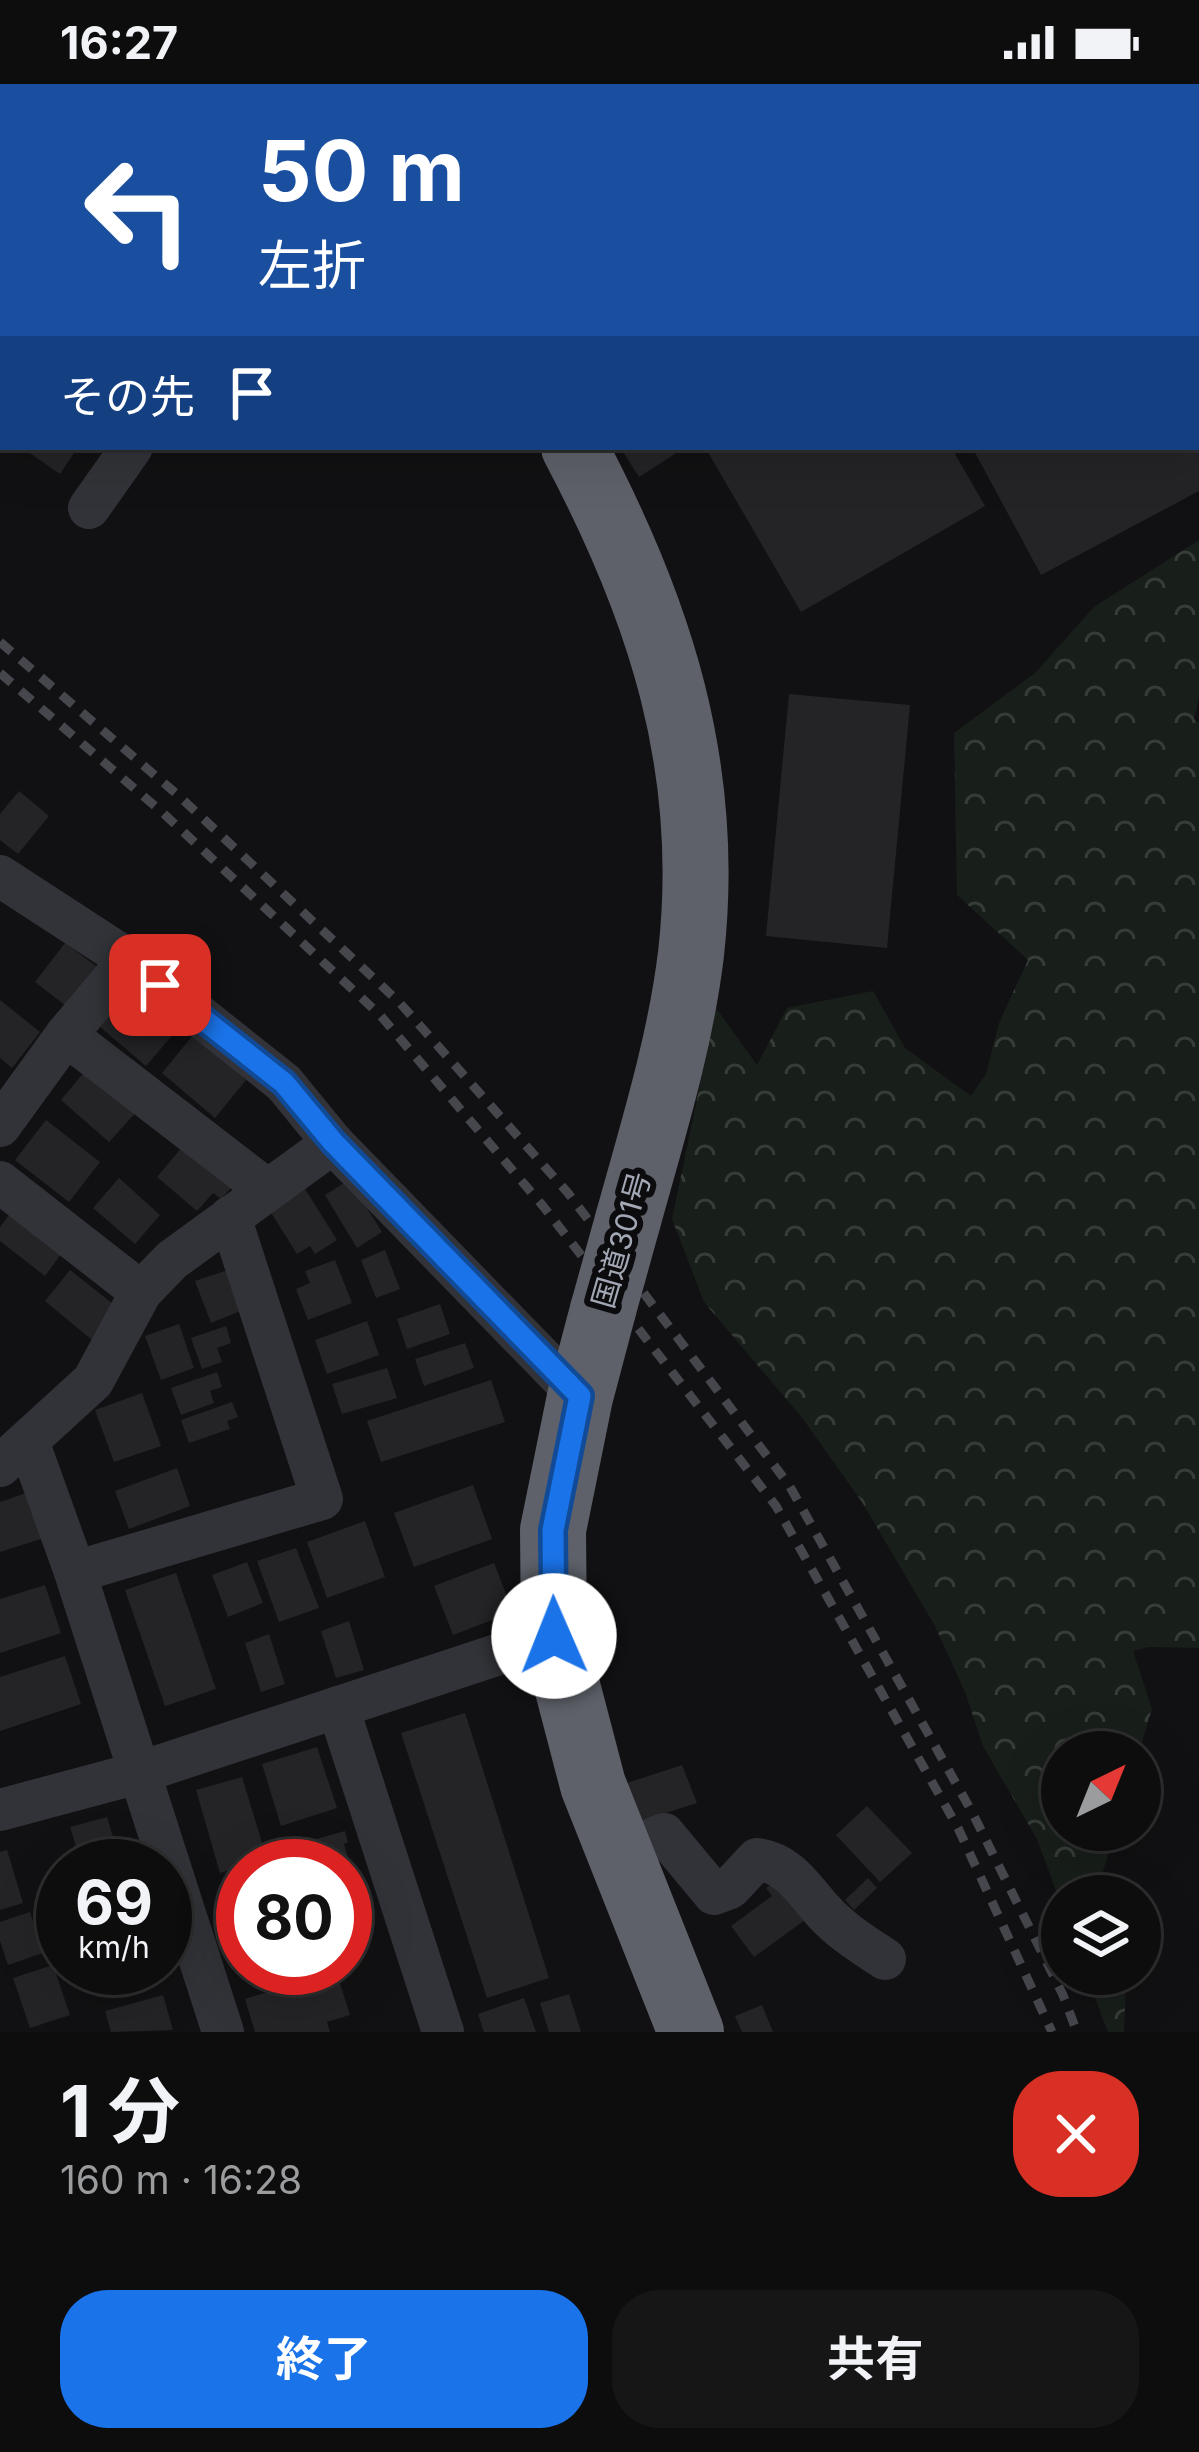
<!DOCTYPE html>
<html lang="ja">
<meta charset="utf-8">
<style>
body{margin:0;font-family:Inter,"Noto Sans JP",sans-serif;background:#161617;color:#f1f3f6;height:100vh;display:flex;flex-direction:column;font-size:45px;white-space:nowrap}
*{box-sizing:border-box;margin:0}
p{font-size:39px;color:#9a9c9e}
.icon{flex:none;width:66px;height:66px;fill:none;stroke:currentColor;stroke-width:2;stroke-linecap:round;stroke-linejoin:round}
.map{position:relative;height:1948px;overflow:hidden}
.sheet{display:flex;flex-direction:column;background:#0d0d0e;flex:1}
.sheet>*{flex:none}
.banner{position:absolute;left:0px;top:0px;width:1200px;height:366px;box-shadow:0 12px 48px #0002,0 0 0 3px #2d2d2e;background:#1a4fa0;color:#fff;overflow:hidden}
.needle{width:78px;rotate:43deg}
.controls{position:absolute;left:1041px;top:1647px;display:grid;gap:24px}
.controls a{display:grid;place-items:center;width:120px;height:120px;border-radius:50%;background:#0d0d0e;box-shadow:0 12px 48px #0002,0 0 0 3px #2d2d2e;font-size:60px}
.speed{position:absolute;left:36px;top:1755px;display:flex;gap:24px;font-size:60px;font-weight:700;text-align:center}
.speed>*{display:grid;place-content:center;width:156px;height:156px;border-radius:50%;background:#0d0d0e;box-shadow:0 12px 48px #0002,0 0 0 3px #2d2d2e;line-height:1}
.speed small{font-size:30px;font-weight:400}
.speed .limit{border:18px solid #d22;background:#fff;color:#111}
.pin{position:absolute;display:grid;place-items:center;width:102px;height:102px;color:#fff;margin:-51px;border-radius:24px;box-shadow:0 6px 18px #0006}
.me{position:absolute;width:132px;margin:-66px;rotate:359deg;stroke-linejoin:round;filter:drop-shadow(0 0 9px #0008)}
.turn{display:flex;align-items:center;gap:42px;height:252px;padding:0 60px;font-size:54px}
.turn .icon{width:156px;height:156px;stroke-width:2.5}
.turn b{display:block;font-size:84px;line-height:102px}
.then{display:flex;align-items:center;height:114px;padding:0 60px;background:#0003;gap:24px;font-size:45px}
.round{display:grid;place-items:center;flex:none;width:126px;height:126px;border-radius:48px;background:#161617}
.summary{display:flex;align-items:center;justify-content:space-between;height:204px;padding:0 60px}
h1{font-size:72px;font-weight:700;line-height:90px}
.action{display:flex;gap:24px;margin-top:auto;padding:24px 60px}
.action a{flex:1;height:138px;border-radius:48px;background:#1a73e8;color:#fff;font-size:48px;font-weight:700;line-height:138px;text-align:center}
.action a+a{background:#161617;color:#f1f3f6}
.status{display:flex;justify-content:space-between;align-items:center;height:84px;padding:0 60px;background:#0d0d0e;direction:ltr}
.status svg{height:33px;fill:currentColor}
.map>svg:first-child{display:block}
</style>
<div class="status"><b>16:27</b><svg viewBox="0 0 49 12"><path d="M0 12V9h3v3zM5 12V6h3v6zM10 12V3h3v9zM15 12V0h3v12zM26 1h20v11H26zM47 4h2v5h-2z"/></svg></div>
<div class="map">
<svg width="1199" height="1948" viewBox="0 0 1199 1948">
<defs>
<pattern id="forest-crowns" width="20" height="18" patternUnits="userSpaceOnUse" patternTransform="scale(3)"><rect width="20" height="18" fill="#181e19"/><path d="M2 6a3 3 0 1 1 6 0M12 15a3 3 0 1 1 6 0" fill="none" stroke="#363c38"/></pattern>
</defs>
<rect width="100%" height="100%" fill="#111113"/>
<!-- forest -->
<g fill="url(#forest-crowns)">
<path d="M1199,456V614L1194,635L1199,639V1564L1148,1563L1133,1567L1152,1625L1139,1668H1062V1746H1116L1095,1812H1062V1823L1037,1755L983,1662L965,1608L935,1542L862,1418L803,1335L704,1218L672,1135L716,924L757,981L787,924L873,907L905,964L971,1012L986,990L999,939L1028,876L957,811L954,649L1035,589L1094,523Z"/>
<path d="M1086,1890H1122L1126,1897L1124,1948H1108Z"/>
</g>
<!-- building -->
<g fill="#242427">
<path d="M21,363H78L60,390Z"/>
<path d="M620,363H670L675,370L639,393Z"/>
<path d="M705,363H951L985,422L801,528Z"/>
<path d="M972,363H1199V407L1041,491Z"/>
<path d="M789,610L910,621L887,864L766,852Z"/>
<path d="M19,707L49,732L18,770L0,756V730Z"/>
<path d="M65,859L100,885L70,925L35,898Z"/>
<path d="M121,900L176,947L146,982L92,936Z"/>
<path d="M0,916L40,948L12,984L0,974Z"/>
<path d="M193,951L246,996L215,1034L162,989Z"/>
<path d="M91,980L140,1024L109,1058L61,1016Z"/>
<path d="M46,1036L100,1078L69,1118L15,1076Z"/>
<path d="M183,1062L232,1103L221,1115L213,1109L197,1127L157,1093Z"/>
<path d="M119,1094L160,1131L135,1160L93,1124Z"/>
<path d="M349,1096L382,1148L357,1164L325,1111Z"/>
<path d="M305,1105L337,1156L315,1170L310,1162L297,1170L270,1127Z"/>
<path d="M12,1127L64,1166L45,1192L0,1157V1143Z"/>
<path d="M385,1166L400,1205L376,1214L361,1176Z"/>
<path d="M335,1176L352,1219L308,1236L296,1205L310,1199L305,1187Z"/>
<path d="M231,1185L243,1226L211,1239L195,1197Z"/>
<path d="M70,1186L118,1224L92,1256L45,1217Z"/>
<path d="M440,1220L450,1250L407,1265L397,1235Z"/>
<path d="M367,1237L379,1271L327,1290L315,1256Z"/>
<path d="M179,1240L194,1284L161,1296L145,1252Z"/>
<path d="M226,1242L231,1259L217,1264L222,1278L202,1285L191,1254Z"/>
<path d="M465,1259L474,1284L424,1302L415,1275Z"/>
<path d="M387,1284L397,1314L342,1330L332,1300Z"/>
<path d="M217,1288L222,1303L210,1307L214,1319L181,1331L171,1304Z"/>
<path d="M491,1296L505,1338L381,1378L367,1337Z"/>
<path d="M142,1309L161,1362L114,1378L95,1326Z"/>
<path d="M232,1318L238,1333L227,1337L230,1345L189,1359L181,1336Z"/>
<path d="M177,1384L190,1422L129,1445L115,1407Z"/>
<path d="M473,1401L492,1455L414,1483L394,1429Z"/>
<path d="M29,1408L44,1454L0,1468V1418Z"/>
<path d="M365,1437L385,1493L327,1514L307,1458Z"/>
<path d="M296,1464L319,1524L279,1538L257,1477Z"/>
<path d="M247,1478L263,1519L228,1533L212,1491Z"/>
<path d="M494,1479L513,1528L453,1551L434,1502Z"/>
<path d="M176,1489L216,1605L165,1622L125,1506Z"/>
<path d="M45,1501L61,1549L0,1569V1515Z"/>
<path d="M349,1537L364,1586L336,1594L321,1547Z"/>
<path d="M269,1550L285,1600L261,1608L245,1559Z"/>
<path d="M65,1572L81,1620L0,1647V1593Z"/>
<path d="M465,1629L549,1894L487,1914L401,1649Z"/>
<path d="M317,1663L337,1724L281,1742L262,1680Z"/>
<path d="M682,1681L697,1719L637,1738L624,1700Z"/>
<path d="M242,1693L267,1775L220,1789L196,1706Z"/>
<path d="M867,1722L912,1769L880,1798L836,1751Z"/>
<path d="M107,1733L120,1776L82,1782L70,1743Z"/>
<path d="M345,1747L348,1758L344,1760L352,1788L345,1790V1782H297L291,1762Z"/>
<path d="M7,1766L23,1819L0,1826V1768Z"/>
<path d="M868,1794L877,1804L854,1826L845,1816Z"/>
<path d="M776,1797L805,1836L754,1873L731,1842L772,1812L766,1804Z"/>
<path d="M351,1798L365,1841L345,1847V1800Z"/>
<path d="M30,1828L43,1869L8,1881L0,1857V1838Z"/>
<path d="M53,1881L70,1931L30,1944L13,1894Z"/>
<path d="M94,1884H143L147,1899L103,1912Z"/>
<path d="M336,1887L350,1931L327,1938L330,1948H255L245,1915Z"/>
<path d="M569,1910L581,1948H549L540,1919Z"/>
<path d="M163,1911L173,1946L111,1948L105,1927Z"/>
<path d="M524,1914L536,1948H484L478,1930Z"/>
<path d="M762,1921L773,1948H742L735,1932Z"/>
</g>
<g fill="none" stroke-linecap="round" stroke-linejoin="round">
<!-- street -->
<g stroke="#323338" stroke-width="42">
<path d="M60,3L61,0"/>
<path d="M89,424L132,363"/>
<path d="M0,792L129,876L284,999L333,1059"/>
<path d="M66,951L266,1105"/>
<path d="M0,1042L66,951L129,876"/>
<path d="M0,1098L141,1208"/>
<path d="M28,1357L75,1488L223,1948"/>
<path d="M0,1382L93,1297L141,1208L172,1176L333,1059L580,1313"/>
<path d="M75,1488L322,1415L230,1133"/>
<path d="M338,1623L443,1948"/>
<path d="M0,1726L138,1689L554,1552"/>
<path d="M620,1768L664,1750L714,1810L730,1804L757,1775C789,1779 804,1806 824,1828C841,1847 864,1861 885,1875"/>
</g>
<!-- highway -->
<g stroke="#5e6169" stroke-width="66">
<path d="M295,0L297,3"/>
<path d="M574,363C660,525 712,684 691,870C680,961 652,1049 628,1136"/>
<path d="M603,1226L580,1313L553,1446L554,1552L593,1701L691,1948"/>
</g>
<!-- rail -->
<g stroke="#45474d" stroke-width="9" stroke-dasharray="15 12" stroke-linecap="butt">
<path d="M0,558L179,712L399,918L568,1109L789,1401L972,1728L1063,1911L1077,1948"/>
<path d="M0,589L163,729L380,931L543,1122L776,1422L958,1744L1052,1948"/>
</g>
<!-- highway-bridge -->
<path stroke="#5e6169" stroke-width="66" d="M603,1226L628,1136"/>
</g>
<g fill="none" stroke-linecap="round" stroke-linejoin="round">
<defs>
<path id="route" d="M160,901L284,999L333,1058L580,1312L553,1446L554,1552"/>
</defs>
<!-- route casing -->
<use href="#route" stroke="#114b97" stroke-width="30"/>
<!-- route -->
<use href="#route" stroke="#1a73e8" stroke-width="21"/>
</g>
<g text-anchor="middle" stroke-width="12" stroke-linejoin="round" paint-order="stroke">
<!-- street labels -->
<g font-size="30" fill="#a2a7b4" stroke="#0c0c0e">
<text transform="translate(622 1156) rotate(-74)" y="10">国道301号</text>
</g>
</g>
</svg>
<div class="controls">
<a><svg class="needle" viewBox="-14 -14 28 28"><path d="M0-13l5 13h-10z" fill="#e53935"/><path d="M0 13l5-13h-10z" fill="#9a9c9e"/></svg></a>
<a><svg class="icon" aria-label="layers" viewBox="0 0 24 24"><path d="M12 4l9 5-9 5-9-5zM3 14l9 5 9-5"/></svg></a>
</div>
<div class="speed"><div>69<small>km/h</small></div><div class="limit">80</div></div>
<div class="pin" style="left:160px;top:901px;background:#d93025"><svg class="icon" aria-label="arrive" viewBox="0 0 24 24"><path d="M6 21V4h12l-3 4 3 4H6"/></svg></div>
<svg class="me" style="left:554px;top:1552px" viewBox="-20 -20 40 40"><circle r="19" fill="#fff"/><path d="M0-13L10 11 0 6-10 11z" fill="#1a73e8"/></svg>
<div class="banner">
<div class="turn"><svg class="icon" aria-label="left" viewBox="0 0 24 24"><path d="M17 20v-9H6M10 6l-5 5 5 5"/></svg><div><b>50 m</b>左折</div></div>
<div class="then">その先<svg class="icon" aria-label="arrive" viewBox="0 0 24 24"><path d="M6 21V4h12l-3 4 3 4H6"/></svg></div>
</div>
</div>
<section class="sheet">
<div class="summary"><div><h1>1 分</h1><p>160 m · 16:28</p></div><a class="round" style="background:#d93025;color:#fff"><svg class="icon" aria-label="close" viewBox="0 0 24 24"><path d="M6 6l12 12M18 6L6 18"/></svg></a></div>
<div class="action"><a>終了</a><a>共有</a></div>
</section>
